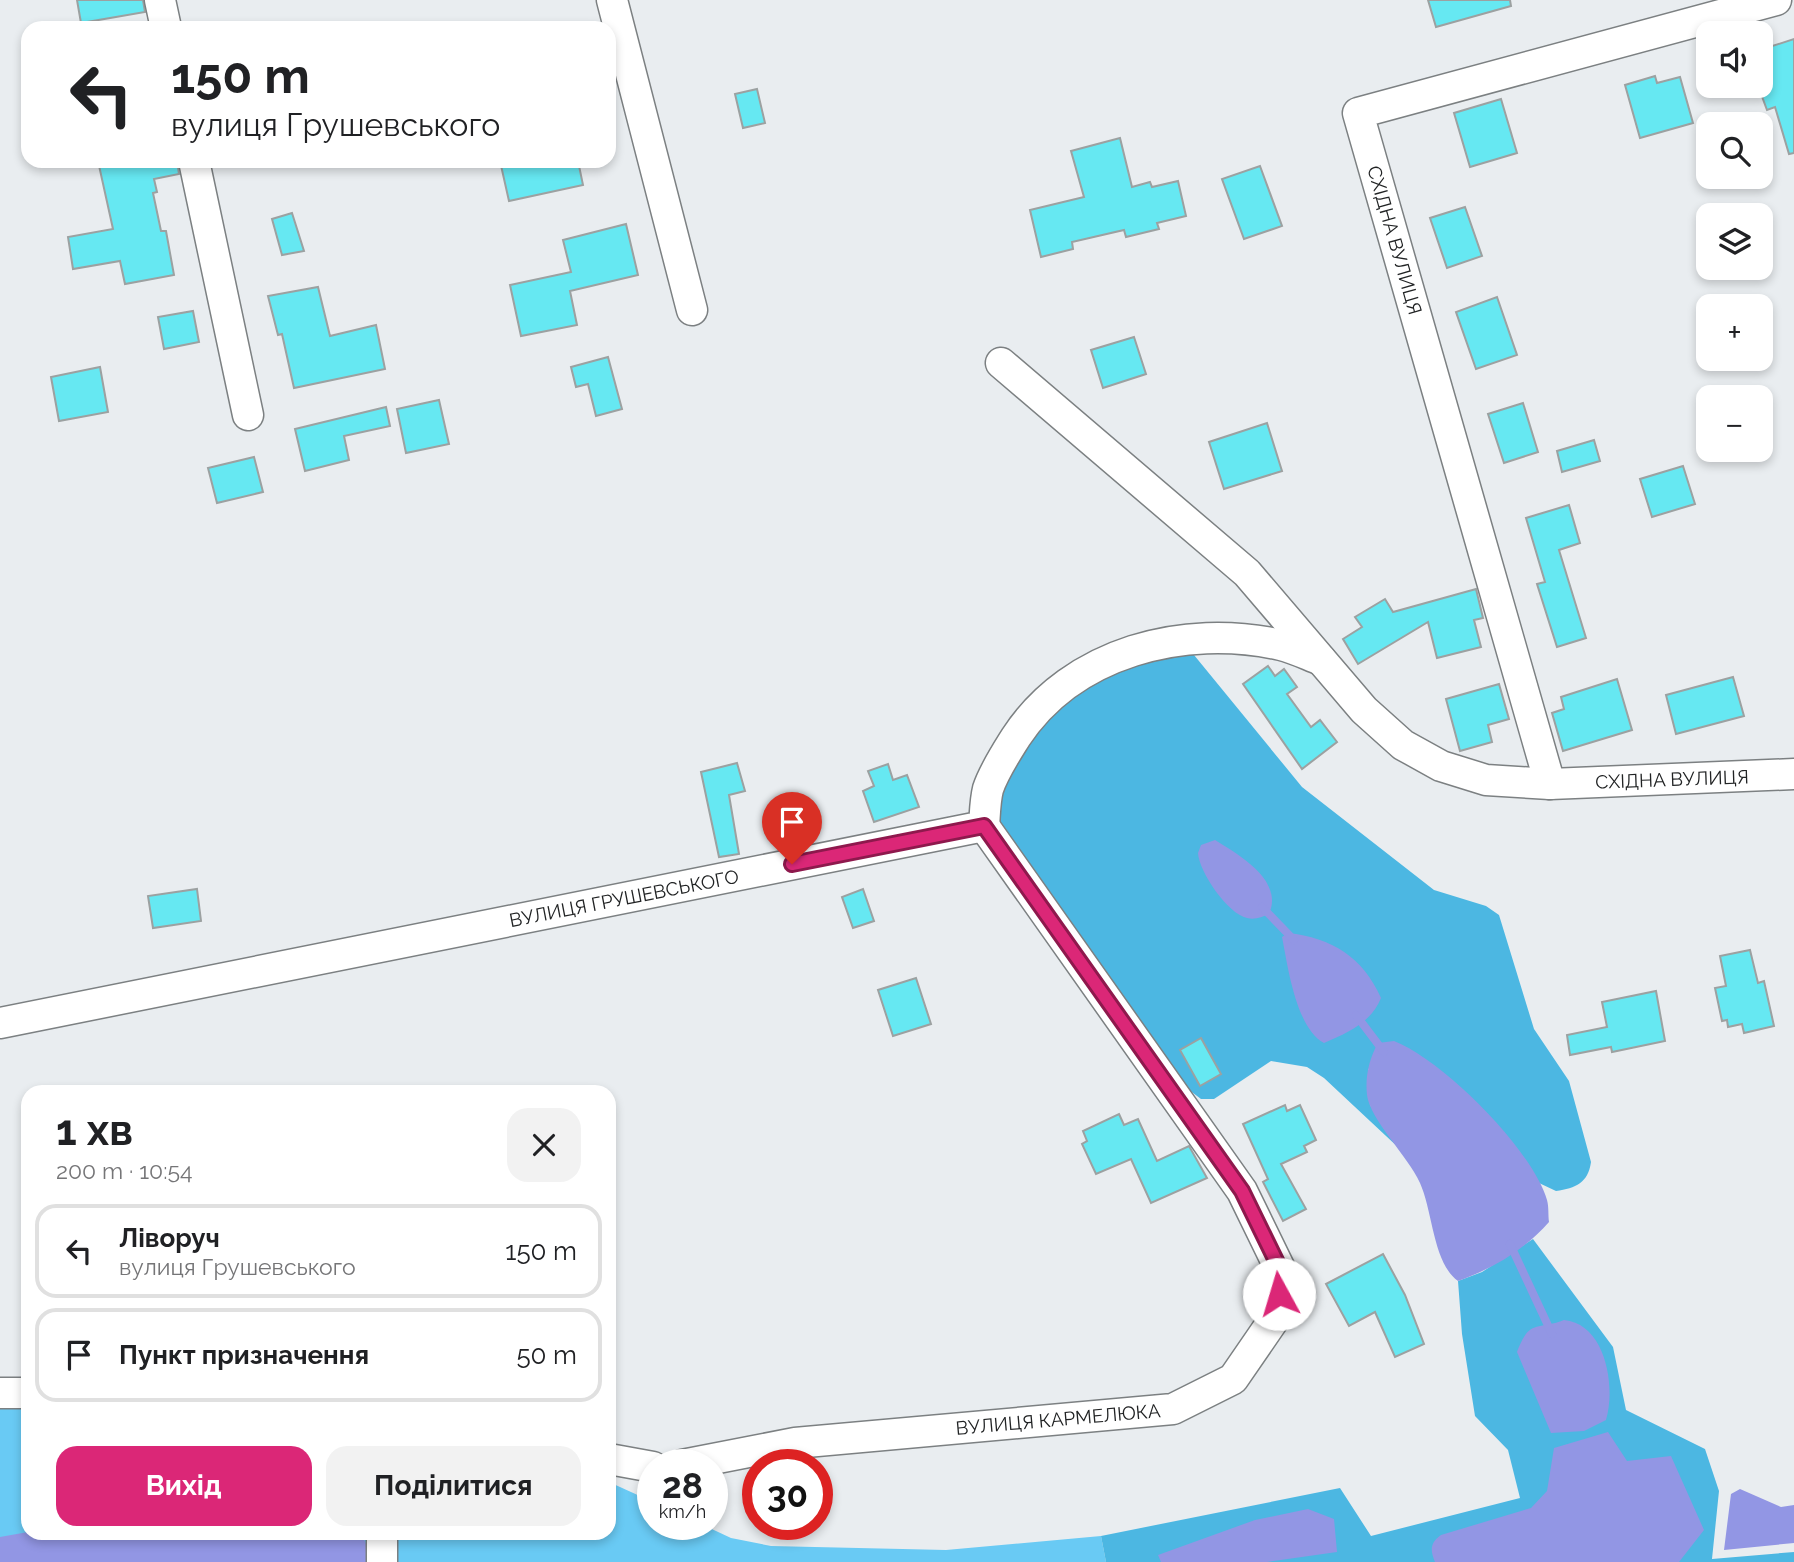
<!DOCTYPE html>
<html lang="uk">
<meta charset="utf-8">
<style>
body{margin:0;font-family:Raleway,sans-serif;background:#f2f2f2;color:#202124;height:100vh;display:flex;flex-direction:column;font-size:26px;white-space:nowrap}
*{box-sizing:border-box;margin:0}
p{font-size:23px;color:#757577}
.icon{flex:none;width:38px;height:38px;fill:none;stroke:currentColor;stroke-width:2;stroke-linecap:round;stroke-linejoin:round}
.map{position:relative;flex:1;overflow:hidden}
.side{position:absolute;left:21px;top:1085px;width:595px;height:455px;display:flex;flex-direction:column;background:#fff;border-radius:21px;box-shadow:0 4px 10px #0003}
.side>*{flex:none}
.top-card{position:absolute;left:21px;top:21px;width:595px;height:147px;border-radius:21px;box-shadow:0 4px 10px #0003;background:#fff;color:#202124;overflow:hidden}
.tools{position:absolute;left:1696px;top:21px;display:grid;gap:14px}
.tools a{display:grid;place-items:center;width:77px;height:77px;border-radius:14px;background:#fff;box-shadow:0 4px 10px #0003;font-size:35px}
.speed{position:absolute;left:637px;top:1449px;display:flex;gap:14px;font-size:35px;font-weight:700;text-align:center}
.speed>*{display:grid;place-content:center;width:91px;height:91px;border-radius:50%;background:#fff;box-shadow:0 4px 10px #0003;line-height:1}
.speed small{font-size:18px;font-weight:400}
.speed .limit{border:10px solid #d22;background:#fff;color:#111}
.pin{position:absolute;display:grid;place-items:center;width:60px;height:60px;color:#fff;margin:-72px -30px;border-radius:50% 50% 50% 0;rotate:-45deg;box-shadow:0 0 7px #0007}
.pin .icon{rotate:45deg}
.me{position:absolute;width:77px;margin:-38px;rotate:354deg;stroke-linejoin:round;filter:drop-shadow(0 0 5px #0008)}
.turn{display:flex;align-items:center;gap:24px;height:147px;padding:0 35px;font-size:32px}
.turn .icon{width:91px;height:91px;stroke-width:2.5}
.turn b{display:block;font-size:49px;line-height:60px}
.round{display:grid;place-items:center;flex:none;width:74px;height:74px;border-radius:21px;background:#f2f2f2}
.head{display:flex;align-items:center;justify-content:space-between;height:119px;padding:0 35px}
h1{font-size:42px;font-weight:700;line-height:52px}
.cta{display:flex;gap:14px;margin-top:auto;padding:14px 35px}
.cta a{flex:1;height:80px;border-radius:21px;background:#db2777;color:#fff;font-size:28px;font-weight:700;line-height:80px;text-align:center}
.cta a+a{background:#f2f2f2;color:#202124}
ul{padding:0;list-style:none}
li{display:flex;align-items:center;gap:21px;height:94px;margin:0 14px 10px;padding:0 21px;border:4px solid #e0e0e0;border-radius:21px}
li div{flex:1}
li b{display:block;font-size:26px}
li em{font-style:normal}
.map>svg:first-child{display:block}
</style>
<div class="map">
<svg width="1794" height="1562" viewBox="0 0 1794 1562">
<rect width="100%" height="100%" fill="#e9edf0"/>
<!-- green -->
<path fill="#69caf4" d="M0,1393H28V1533H609V1482L653,1502V1524H701L731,1538L771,1546L946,1550L1101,1536L1106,1562H0Z"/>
<!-- forest -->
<g fill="#4cb7e2">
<path d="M1173,642L1194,655L1302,787L1434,890L1486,906L1499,915L1534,1029L1569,1081L1591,1162C1588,1183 1576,1188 1556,1191L1539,1183L1414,1062L1368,1069L1370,1105L1401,1150L1324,1078L1307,1067L1271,1061L1214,1099H1201L1148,1059L984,826L1044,702Z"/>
<path d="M1533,1239L1613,1347L1626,1410L1705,1449L1719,1491L1712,1559L1794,1552V1562H1106L1101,1536L1340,1488L1371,1536L1520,1498L1508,1450L1475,1416L1462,1334L1458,1281L1482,1272Z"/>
</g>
<!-- water -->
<g fill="#9296e4">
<path d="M1215,840C1239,855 1284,880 1269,914C1262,917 1255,920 1247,918C1228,914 1199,872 1198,853L1201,845Z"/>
<path d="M1288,933C1332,938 1363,957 1381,998C1371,1023 1347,1033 1324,1043C1296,1028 1288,967 1282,937Z"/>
<path d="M1394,1041C1443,1060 1532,1149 1547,1200C1549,1207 1548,1215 1549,1222C1524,1250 1494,1268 1458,1281C1433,1263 1433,1212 1420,1183C1408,1156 1370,1120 1367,1095C1365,1077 1369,1059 1378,1043Z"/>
<path d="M1564,1320C1606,1324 1616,1387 1606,1420L1584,1431L1551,1433L1517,1352C1530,1318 1536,1331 1564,1320Z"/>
<path d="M1608,1432L1627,1461L1671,1456L1704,1530L1679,1562H1435C1430,1550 1430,1543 1441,1535L1531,1508L1547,1491L1554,1448Z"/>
<path d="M1740,1489L1781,1507L1794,1505V1543L1724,1550L1731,1494Z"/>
<path d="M1308,1509L1334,1519L1337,1552L1267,1562H1161L1158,1555L1255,1520Z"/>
<path d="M28,1532L361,1533L367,1546L368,1562H0V1537Z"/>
</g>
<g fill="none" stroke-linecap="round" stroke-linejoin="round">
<!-- stream -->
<g stroke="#9296e4" stroke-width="8">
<path d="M1262,907L1294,940"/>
<path d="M1356,1015L1384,1052"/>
<path d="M1510,1244L1552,1334"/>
</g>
</g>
<!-- building -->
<g fill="#66e8f2" stroke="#9ca1a1" stroke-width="2">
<path d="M77,0H143L145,12L81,23Z"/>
<path d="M1428,0H1510L1511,6L1436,27Z"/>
<path d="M1794,39V153L1789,154L1775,107L1767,110L1760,91V50Z"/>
<path d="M1655,76L1657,83L1680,77L1693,123L1640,138L1625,85Z"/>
<path d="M757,89L765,123L743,128L735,94Z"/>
<path d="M1501,99L1517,153L1470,167L1454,113Z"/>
<path d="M1120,138L1132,187L1150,182L1152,187L1178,181L1186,216L1157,223L1159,229L1126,237L1124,230L1072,242L1073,249L1041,257L1030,210L1084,197L1071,151Z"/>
<path d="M98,161H177L179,174L154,179L157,192L153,193L161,231H166L174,275L125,284L120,261L73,269L68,237L113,229Z"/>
<path d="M500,161H578L583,185L509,201Z"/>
<path d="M1260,166L1282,226L1244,239L1222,179Z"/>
<path d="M1465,207L1482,256L1447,268L1430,218Z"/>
<path d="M292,213L304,251L282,255L272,219Z"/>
<path d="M626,224L638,275L570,291L577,325L521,336L510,285L571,272L563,240Z"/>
<path d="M318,287L330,336L376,325L385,369L294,388L282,334L278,335L268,296Z"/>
<path d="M1497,297L1517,355L1476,369L1456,312Z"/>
<path d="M193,311L199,342L164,349L158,317Z"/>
<path d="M1134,337L1146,374L1103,388L1091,350Z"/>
<path d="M608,357L622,409L596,416L588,384L576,387L571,367Z"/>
<path d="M100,367L108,412L59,421L51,377Z"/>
<path d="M439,400L449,444L406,453L397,409Z"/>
<path d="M1523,403L1538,452L1504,463L1488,414Z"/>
<path d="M386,407L390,426L344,436L349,460L305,471L295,429Z"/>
<path d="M1267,423L1282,471L1224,489L1209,442Z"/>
<path d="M1594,440L1600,461L1562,472L1557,451Z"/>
<path d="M254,457L263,492L217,503L208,468Z"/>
<path d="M1683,466L1695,504L1652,517L1640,479Z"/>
<path d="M1569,505L1580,543L1559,550L1586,638L1557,647L1537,584L1545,582L1526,518Z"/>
<path d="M1476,589L1483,618L1474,620L1481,647L1437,658L1428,622L1358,664L1343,639L1362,627L1355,617L1385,599L1393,612Z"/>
<path d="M1268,666L1275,676L1284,669L1297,687L1287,694L1311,727L1320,720L1337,742L1302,769L1243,684Z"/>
<path d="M1733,677L1744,716L1676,734L1666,695Z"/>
<path d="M1617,679L1632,730L1563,751L1552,713L1564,709L1561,697Z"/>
<path d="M1499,684L1509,719L1488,725L1492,742L1460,751L1446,699Z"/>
<path d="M737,763L745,791L729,795L739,854L719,857L701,772Z"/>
<path d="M888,764L893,780L907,775L919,807L874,822L863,791L874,786L868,771Z"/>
<path d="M197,889L201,921L153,928L148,896Z"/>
<path d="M863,889L874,921L853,928L842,897Z"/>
<path d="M1750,950L1758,983L1764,981L1774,1026L1744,1033L1742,1024L1728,1027L1727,1020L1722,1021L1715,988L1726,986L1720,956Z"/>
<path d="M916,978L931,1024L893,1036L878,990Z"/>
<path d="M1656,991L1665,1041L1612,1052L1611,1047L1570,1055L1567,1035L1607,1027L1602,1002Z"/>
<path d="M1201,1038L1221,1074L1200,1086L1180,1050Z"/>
<path d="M1285,1105L1287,1111L1300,1105L1316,1140L1304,1146L1307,1152L1281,1164L1306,1209L1283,1221L1263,1182L1268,1179L1243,1124Z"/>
<path d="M1119,1114L1124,1125L1138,1119L1157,1161L1189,1146L1207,1178L1151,1203L1131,1159L1096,1174L1082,1144L1087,1141L1083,1131Z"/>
<path d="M1383,1254L1405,1295L1424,1344L1395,1357L1375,1312L1349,1326L1326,1284Z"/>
</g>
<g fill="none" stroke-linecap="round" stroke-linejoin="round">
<defs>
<g id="minor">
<path d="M160,0L166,28"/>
<path d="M612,0L692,310"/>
<path d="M194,161L248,415"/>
<path d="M1001,363L1247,573L1364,710L1403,745L1441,766L1486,780L1550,784L1794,774"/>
<path d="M1550,784L1358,113L1776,0"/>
<path d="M0,1023L984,826C985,814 985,801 988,789C994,771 1006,753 1016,737C1072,652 1184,623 1281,645C1294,648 1308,655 1321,660"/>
<path d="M0,1393H28"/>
<path d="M609,1459L653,1467"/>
<path d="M682,1465L795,1443L1173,1409L1233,1379L1277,1315L1282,1273L1242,1191L984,826"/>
<path d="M382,1533V1562"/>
</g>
</defs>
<!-- minor casing -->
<use href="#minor" stroke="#7c8082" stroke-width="33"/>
<!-- minor -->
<use href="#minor" stroke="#fff" stroke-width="30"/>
</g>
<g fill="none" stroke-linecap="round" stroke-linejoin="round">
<defs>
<path id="route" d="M792,864L984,826L1242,1191L1282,1273L1279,1294"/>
</defs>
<!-- route casing -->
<use href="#route" stroke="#8e194d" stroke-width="18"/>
<!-- route -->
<use href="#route" stroke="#db2777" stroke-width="12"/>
</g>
<g text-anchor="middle" stroke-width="7" stroke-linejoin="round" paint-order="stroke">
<!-- street labels -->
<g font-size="19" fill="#212324" stroke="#fff">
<text transform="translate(1395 240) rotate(74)" y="7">СХІДНА ВУЛИЦЯ</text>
<text transform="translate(1672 779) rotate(-2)" y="7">СХІДНА ВУЛИЦЯ</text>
<text transform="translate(624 898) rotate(-11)" y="7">ВУЛИЦЯ ГРУШЕВСЬКОГО</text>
<text transform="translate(1058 1419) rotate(-5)" y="7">ВУЛИЦЯ КАРМЕЛЮКА</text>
</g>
</g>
</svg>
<div class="tools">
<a><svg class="icon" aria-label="sound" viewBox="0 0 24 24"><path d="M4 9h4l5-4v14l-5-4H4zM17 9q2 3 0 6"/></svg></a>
<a><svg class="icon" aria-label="search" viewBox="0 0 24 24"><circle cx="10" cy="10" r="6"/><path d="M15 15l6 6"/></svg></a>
<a><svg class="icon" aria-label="layers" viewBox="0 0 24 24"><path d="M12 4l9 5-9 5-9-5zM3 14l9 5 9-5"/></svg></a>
<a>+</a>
<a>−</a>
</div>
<div class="speed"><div>28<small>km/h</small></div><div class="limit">30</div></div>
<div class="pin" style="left:792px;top:864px;background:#d93025"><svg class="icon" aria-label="arrive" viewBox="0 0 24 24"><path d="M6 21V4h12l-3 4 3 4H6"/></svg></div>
<svg class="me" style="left:1279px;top:1294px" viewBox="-20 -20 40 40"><circle r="19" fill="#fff"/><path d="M0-13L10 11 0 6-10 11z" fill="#db2777"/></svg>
<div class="top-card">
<div class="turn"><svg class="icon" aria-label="left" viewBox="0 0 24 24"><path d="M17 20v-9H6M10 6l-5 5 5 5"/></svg><div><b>150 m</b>вулиця Грушевського</div></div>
</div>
<section class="side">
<div class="head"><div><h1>1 хв</h1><p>200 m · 10:54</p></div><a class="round"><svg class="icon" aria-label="close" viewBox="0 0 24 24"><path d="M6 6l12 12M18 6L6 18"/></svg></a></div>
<ul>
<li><svg class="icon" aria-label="left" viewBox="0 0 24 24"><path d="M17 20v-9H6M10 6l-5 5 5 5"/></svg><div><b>Ліворуч</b><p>вулиця Грушевського</p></div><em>150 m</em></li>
<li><svg class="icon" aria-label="arrive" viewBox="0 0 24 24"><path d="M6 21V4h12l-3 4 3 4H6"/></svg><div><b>Пункт призначення</b></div><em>50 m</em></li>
</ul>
<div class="cta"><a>Вихід</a><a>Поділитися</a></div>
</section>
</div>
